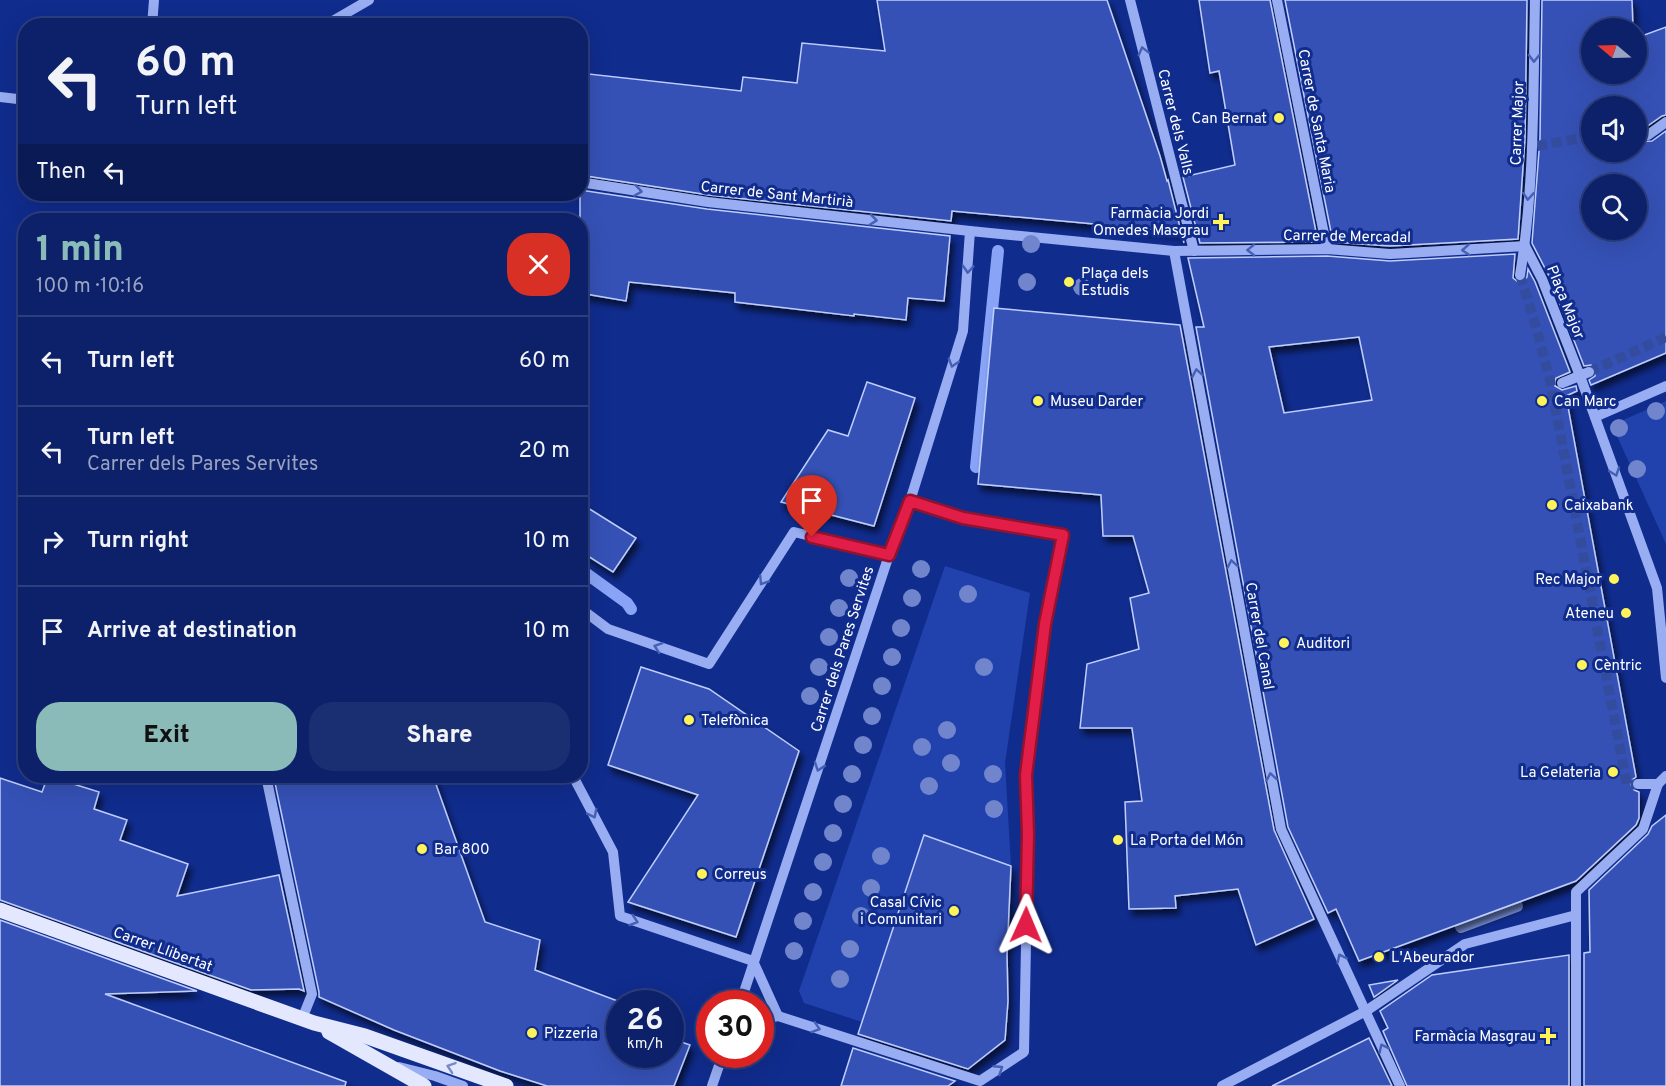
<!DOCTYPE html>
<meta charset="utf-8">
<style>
body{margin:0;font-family:Overpass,sans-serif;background:#1a2e72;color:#f1f3f6;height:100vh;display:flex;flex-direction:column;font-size:22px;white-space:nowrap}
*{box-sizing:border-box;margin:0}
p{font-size:20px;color:#9aa3c1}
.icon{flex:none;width:33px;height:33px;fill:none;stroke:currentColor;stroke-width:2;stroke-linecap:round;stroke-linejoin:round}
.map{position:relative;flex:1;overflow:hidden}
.sheet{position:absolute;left:18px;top:213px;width:570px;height:570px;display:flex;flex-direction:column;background:#0c216a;border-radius:24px;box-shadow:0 6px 24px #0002,0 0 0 2px #2c3e7e}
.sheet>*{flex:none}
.hud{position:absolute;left:18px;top:18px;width:570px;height:183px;border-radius:24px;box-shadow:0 6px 24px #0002,0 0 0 2px #2c3e7e;background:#0c216a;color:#f1f3f6;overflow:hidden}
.needle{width:39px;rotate:289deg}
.fabs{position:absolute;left:1581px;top:18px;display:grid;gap:12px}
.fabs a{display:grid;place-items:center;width:66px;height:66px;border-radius:50%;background:#0c216a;box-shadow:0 6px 24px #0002,0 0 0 2px #2c3e7e;font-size:30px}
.speed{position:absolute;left:606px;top:990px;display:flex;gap:12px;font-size:30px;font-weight:700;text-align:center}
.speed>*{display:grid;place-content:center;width:78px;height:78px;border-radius:50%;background:#0c216a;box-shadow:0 6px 24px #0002,0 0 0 2px #2c3e7e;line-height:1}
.speed small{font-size:15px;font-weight:400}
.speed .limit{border:9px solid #d22;background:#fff;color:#111}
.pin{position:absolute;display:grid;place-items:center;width:51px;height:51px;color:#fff;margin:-62px -26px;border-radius:50% 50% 50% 0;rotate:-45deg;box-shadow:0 0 6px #0007}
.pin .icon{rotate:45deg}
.me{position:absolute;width:66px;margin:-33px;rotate:1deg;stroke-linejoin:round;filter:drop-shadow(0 0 4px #0008)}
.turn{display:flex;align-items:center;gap:21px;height:126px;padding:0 18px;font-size:27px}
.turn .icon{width:78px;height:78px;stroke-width:2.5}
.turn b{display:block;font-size:42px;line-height:51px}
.then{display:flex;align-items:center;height:57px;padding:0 18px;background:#0003;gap:12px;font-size:22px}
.round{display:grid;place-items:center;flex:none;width:63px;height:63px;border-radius:24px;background:#1a2e72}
.overview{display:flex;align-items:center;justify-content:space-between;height:102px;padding:0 18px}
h1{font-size:36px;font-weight:800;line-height:45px;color:#8bbbb9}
.action{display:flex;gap:12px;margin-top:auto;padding:12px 18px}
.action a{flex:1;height:69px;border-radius:24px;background:#8bbbb9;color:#111;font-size:24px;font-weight:800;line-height:69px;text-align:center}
.action a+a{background:#1a2e72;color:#f1f3f6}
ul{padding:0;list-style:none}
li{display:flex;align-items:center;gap:18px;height:90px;padding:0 18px;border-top:2px solid #2c3e7e}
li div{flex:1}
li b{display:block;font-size:22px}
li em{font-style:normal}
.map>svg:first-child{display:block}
</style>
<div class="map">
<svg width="1666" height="1086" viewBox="0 0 1666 1086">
<defs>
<filter id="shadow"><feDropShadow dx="3.5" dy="6" stdDeviation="3" flood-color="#0009"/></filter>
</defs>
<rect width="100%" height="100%" fill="#102c8d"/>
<!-- green -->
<g fill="#2142ad">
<path d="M1666,401V544L1612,425Z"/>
<path d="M945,566L1030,593L1005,763L1011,866L924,835L862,1022L804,1003L799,991Z"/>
</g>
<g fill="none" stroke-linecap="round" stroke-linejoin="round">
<!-- stream -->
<g stroke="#89a4f6" stroke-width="12">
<path d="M976,467L998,251"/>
<path d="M580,569L627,603L631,609"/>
<path d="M1461,927L1517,906"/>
</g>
</g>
<!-- building -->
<g fill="#3451b5" stroke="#bfcefd" stroke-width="1.5" fill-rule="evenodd" filter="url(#shadow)">
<path d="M877,0H1107L1160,156L1167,181L1168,180L1184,243L1181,232L952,211L951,221L709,195L580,175V73L741,91L743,77L797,83L802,43L885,51Z"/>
<path d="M1199,0H1270L1318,242L1200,243L1183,177L1235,165L1219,71L1210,73Z"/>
<path d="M1285,0H1527L1525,138L1518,239L1390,246L1333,242Z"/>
<path d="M1542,0H1632L1633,28H1592V74H1636V38L1666,27V115L1662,116L1646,127H1636V106H1592V152H1636V142L1652,141L1666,131V353L1591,385L1589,380L1595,376L1596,369L1591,365L1584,366L1549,276L1532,243L1540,138ZM1592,184H1636V230H1592Z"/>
<path d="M580,190L707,209L950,236L944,301L908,298L906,320L854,314V316L735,302V293L629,282L626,301L580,293Z"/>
<path d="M1515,254L1513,278L1518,282H1523L1527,277L1528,269L1535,282L1570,372L1556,378L1555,381V386L1562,390L1576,386L1577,391L1566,396L1636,777L1632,780L1631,785L1634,790L1639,792V818L1636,825L1576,881L1359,961L1336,909L1328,913L1288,827L1196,327H1204L1188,258L1327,256L1390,261ZM1359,337L1372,400L1284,413L1269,347Z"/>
<path d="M994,308L1180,325L1274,830L1314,919L1256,945L1238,889L1175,896L1176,908L1129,909L1125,802L1142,801L1132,728H1080L1087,664L1139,649L1130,598L1149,593L1133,536H1103L1101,495L978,484Z"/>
<path d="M867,382L915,398L874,526L781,502L828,430L848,436Z"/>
<path d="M580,503L636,538L613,572L580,551Z"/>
<path d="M641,667L709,689L799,751L736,937L628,902L698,795L608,765Z"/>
<path d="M48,776L99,792L94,809L127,820L120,840L188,864L177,896L279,875L304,991L299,989L251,990L0,900V778L42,792Z"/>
<path d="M294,776H433L485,922L540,940L535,970L623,1003L620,1004V1014L617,1021H620V1054H670V1038L690,1045L674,1086H547L500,1071L394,1030L319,997V992L275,783Z"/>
<path d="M1666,815V1086H1584V953L1590,952L1589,890L1648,834L1652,826Z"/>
<path d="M924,835L1011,866L1007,955L1008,1001L1005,1040L968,1069L858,1034Z"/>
<path d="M0,920L197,991L105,994L346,1082L345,1086H0Z"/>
<path d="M1569,955V1086H1407L1383,1031L1388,1028L1380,1011L1432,975Z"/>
<path d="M1398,980L1374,997L1369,985Z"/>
<path d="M1369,1038L1392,1086H1272Z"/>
<path d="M853,1048L955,1081L948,1086H841Z"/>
</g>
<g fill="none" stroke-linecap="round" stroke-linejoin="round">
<!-- minor-tunnel -->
<g stroke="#344c9e" stroke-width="10" stroke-dasharray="10 5" stroke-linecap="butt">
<path d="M1537,146L1592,136"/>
<path d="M1520,275L1536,327L1550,380L1627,785L1638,784"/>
<path d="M1589,372L1666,337"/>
</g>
<!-- minor -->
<g stroke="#98adf2" stroke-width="10">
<path d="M1130,0L1194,251"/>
<path d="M1277,0L1327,249"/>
<path d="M152,26L154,0"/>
<path d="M324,26L369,0"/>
<path d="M0,97L26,100"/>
<path d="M1636,134L1648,135L1666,122"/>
<path d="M580,182L708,202L970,231L1174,251L1327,249L1390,254L1525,246"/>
<path d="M1525,246L1542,279L1580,376L1657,588L1666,678"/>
<path d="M1174,251L1281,829L1400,1086"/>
<path d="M1520,275C1535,185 1533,91 1535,0"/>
<path d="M1562,383L1589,372"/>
<path d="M1595,417L1666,386"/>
<path d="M580,608L608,629L709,664L794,532L889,555"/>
<path d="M266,776L312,994L302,1019"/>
<path d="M573,776L613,852L620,916L753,961L778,1016"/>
<path d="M1638,784H1658"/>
<path d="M740,1004L889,555L910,501L963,331L970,231"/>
<path d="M760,1021L778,1016L980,1081L1024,1052L1028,835L1027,775L1045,624L1063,535L963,518L910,501"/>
<path d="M399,1067L435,1076L463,1086"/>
<path d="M712,1086L723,1054"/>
<path d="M1222,1086L1366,1011L1465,944L1576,915"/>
<path d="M1576,1086V892L1643,829L1658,784L1666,776"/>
</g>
<!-- major -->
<g stroke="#e3e8ff" stroke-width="15">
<path d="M0,910L314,1023L365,1036L506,1086"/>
<path d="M329,1032L424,1086"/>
</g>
</g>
<!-- trees -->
<g fill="#7085cb">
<circle cx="1031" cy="244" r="9"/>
<circle cx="1027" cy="282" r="9"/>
<circle cx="1082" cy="287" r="9"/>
<circle cx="1656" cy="411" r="9"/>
<circle cx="1619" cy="428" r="9"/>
<circle cx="1637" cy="469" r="9"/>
<circle cx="921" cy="569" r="9"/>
<circle cx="849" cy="578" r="9"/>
<circle cx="968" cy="594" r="9"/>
<circle cx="912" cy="598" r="9"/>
<circle cx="839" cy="608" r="9"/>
<circle cx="901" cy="628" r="9"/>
<circle cx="829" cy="637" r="9"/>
<circle cx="892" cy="657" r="9"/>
<circle cx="819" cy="667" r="9"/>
<circle cx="984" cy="667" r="9"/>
<circle cx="882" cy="686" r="9"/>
<circle cx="810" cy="696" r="9"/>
<circle cx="872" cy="716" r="9"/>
<circle cx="947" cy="730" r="9"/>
<circle cx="863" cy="745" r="9"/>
<circle cx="922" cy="747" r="9"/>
<circle cx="951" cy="763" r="9"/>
<circle cx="852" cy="774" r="9"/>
<circle cx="993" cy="774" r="9"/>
<circle cx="929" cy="786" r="9"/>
<circle cx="843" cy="804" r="9"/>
<circle cx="994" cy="809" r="9"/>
<circle cx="833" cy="833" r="9"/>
<circle cx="881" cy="856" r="9"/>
<circle cx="823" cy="862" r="9"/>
<circle cx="871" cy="888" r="9"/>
<circle cx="813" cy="892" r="9"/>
<circle cx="861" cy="916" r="9"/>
<circle cx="803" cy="921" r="9"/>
<circle cx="850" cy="949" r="9"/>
<circle cx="794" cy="951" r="9"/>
<circle cx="840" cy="979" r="9"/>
</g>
<!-- one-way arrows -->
<defs><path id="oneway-chevron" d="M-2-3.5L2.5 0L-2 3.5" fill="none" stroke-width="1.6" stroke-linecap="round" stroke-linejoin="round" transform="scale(1.5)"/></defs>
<g stroke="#4660b5">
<use href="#oneway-chevron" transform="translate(1143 51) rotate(-104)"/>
<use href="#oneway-chevron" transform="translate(1534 58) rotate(91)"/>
<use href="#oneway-chevron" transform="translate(638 191) rotate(9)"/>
<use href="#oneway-chevron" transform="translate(1528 196) rotate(94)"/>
<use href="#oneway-chevron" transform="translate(873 220) rotate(6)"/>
<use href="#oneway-chevron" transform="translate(1251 250) rotate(179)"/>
<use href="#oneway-chevron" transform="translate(1466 250) rotate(176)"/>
<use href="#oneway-chevron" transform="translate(968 269) rotate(94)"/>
<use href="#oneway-chevron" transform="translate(953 363) rotate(107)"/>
<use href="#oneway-chevron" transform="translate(1197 373) rotate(-100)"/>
<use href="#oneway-chevron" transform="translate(1615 472) rotate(70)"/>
<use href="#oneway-chevron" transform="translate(1232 564) rotate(-100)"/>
<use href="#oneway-chevron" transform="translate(763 581) rotate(123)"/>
<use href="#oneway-chevron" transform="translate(658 647) rotate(-161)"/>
<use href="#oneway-chevron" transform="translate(819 767) rotate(109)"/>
<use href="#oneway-chevron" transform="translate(1271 777) rotate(-100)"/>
<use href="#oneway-chevron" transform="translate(593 814) rotate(63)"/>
<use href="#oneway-chevron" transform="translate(634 921) rotate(18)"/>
<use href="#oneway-chevron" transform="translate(1341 958) rotate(-115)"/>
<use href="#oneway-chevron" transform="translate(816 1028) rotate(18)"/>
<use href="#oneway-chevron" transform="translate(1383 1048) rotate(-115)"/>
<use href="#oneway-chevron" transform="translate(999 1069) rotate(-33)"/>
</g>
<use stroke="#7a8ac6" href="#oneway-chevron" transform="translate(451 1067) rotate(-161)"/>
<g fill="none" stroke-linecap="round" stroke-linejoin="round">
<defs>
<path id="route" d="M812,537L889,555L910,501L963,518L1063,535L1045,624L1026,775L1028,834L1026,925"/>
</defs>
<!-- route casing -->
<use href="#route" stroke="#92132f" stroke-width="15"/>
<!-- route -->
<use href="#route" stroke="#e11d48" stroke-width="10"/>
</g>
<!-- markers -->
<g fill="#fff359" stroke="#102c8d" stroke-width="2">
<circle cx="1279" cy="118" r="6"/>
<path d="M1218 213h6v6h6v6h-6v6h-6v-6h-6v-6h6z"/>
<circle cx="1069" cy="282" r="6"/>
<circle cx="1038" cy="401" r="6"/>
<circle cx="1542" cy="401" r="6"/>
<circle cx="1552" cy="505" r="6"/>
<circle cx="1614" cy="579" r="6"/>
<circle cx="1626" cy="613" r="6"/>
<circle cx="1284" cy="643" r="6"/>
<circle cx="1582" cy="665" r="6"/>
<circle cx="689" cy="720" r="6"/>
<circle cx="1613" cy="772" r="6"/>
<circle cx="1118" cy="840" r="6"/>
<circle cx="422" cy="849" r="6"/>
<circle cx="702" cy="874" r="6"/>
<circle cx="954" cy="911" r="6"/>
<circle cx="1379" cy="957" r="6"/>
<circle cx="532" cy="1033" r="6"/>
<path d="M1545 1027h6v6h6v6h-6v6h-6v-6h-6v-6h6z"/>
</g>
<g text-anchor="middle" stroke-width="6" stroke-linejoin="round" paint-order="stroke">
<!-- poi labels -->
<g font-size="15" fill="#fff" stroke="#102c8d" text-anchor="start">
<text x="1267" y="123" text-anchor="end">Can Bernat</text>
<text x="1209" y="218" text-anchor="end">Farmàcia Jordi<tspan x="1209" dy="17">Omedes Masgrau</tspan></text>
<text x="1081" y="278">Plaça dels<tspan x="1081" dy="17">Estudis</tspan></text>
<text x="1050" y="406">Museu Darder</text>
<text x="1554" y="406">Can Marc</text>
<text x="1564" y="510">Caixabank</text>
<text x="1602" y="584" text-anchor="end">Rec Major</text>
<text x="1614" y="618" text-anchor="end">Ateneu</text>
<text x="1296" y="648">Auditori</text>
<text x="1594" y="670">Cèntric</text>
<text x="701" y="725">Telefònica</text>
<text x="1601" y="777" text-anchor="end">La Gelateria</text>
<text x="1130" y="845">La Porta del Món</text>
<text x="434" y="854">Bar 800</text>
<text x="714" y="879">Correus</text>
<text x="942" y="907" text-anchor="end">Casal Cívic<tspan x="942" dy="17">i Comunitari</tspan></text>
<text x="1391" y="962">L'Abeurador</text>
<text x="544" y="1038">Pizzeria</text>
<text x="1536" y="1041" text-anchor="end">Farmàcia Masgrau</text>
</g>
<!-- street labels -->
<g font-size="15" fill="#fff" stroke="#102c8d">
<text transform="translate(1317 121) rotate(79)" y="5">Carrer de Santa Maria</text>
<text transform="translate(1176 122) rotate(76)" y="5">Carrer dels Valls</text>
<text transform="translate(1517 123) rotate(-88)" y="5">Carrer Major</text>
<text transform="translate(777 194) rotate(6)" y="5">Carrer de Sant Martirià</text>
<text transform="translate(1347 236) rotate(1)" y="5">Carrer de Mercadal</text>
<text transform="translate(1566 302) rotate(68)" y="5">Plaça Major</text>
<text transform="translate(1260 636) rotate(80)" y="5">Carrer del Canal</text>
<text transform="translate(842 649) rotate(-72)" y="5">Carrer dels Pares Servites</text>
<text transform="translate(163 949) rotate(20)" y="5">Carrer Llibertat</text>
</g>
</g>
</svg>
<div class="fabs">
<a><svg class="needle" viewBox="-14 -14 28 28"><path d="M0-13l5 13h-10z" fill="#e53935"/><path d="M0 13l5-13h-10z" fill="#9aa3c1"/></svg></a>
<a><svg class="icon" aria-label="sound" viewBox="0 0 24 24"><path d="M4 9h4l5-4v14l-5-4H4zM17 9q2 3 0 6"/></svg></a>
<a><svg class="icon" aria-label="search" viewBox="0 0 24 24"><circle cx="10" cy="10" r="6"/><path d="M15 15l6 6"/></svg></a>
</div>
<div class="speed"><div>26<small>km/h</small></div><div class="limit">30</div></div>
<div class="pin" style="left:812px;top:537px;background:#d93025"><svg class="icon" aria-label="arrive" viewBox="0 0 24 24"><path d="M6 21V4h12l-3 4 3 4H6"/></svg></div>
<svg class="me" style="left:1026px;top:925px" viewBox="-20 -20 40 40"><path d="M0-17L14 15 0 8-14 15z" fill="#e11d48" stroke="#fff" stroke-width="4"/></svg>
<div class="hud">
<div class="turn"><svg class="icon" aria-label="left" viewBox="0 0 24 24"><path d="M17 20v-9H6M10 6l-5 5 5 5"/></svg><div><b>60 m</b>Turn left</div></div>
<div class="then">Then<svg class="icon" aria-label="left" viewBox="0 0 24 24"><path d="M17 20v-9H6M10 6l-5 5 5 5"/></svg></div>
</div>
<section class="sheet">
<div class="overview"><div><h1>1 min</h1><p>100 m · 10:16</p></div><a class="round" style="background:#d93025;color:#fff"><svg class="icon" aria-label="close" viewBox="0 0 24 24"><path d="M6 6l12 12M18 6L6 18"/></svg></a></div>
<ul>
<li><svg class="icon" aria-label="left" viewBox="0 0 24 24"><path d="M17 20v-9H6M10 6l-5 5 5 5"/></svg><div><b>Turn left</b></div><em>60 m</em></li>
<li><svg class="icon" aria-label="left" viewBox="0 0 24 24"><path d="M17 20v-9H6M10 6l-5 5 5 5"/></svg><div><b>Turn left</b><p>Carrer dels Pares Servites</p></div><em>20 m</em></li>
<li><svg class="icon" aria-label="right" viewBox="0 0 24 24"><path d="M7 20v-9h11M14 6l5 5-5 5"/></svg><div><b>Turn right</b></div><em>10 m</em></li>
<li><svg class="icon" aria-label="arrive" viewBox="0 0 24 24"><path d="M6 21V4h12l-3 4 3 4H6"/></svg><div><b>Arrive at destination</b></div><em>10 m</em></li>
</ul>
<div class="action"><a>Exit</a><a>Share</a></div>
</section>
</div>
